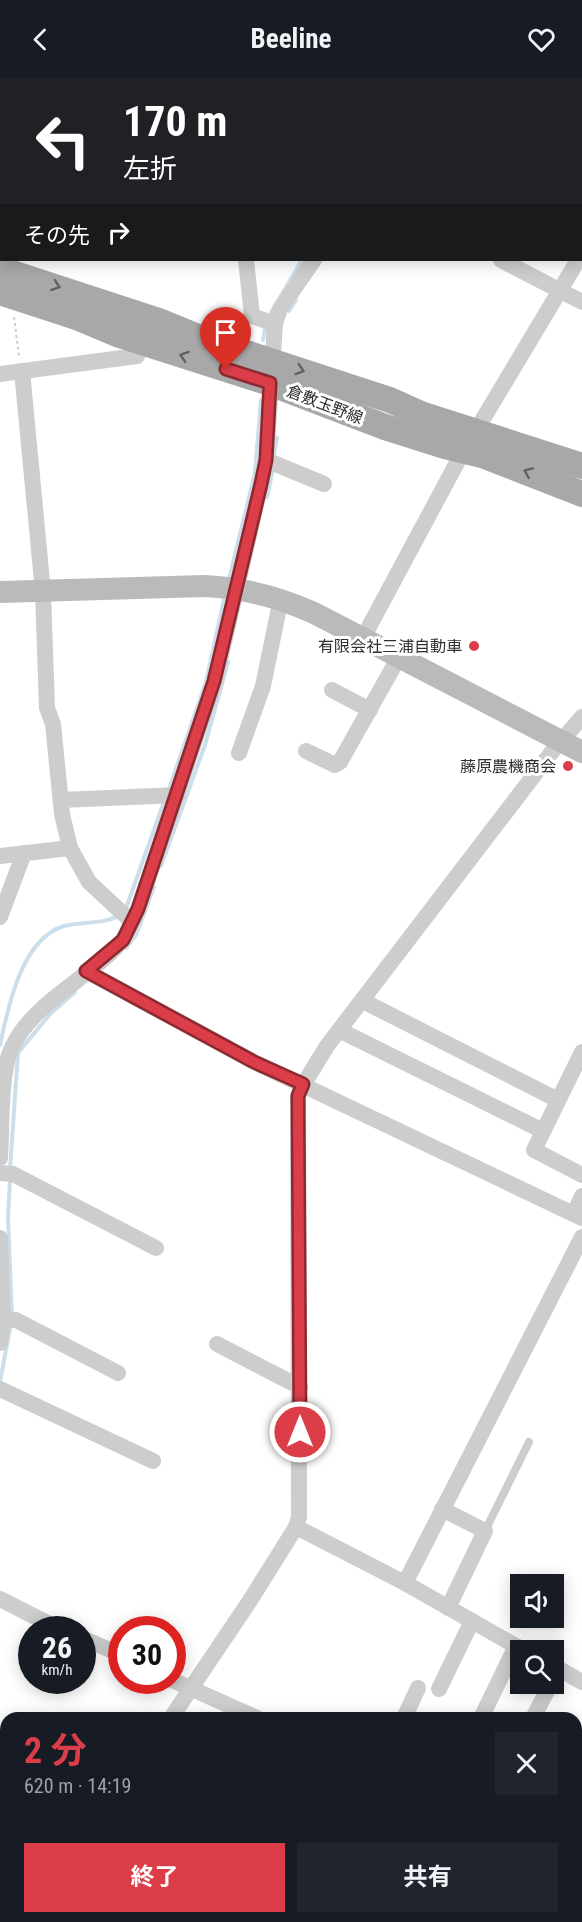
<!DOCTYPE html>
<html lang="ja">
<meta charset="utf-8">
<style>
body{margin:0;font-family:"Roboto Condensed","Noto Sans JP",sans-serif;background:#20242c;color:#f1f3f6;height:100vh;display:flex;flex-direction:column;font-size:22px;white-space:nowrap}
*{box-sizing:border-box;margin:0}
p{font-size:20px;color:#9ea1a6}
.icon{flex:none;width:33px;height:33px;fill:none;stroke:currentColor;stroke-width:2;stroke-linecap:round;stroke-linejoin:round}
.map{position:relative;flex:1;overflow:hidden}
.panel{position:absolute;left:0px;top:1634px;width:582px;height:212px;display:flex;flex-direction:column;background:#171b24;border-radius:18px 18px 0 0;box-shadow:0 3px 15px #0003}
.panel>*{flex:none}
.hud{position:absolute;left:0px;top:0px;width:582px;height:183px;box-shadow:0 3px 15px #0003;background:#202124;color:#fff;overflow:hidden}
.fabs{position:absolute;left:510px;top:1496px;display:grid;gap:12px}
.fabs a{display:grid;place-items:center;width:54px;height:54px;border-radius:0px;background:#171b24;box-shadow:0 3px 15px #0003;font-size:30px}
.speed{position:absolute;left:18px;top:1538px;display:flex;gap:12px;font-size:30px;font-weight:700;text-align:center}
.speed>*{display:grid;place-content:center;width:78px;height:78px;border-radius:50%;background:#171b24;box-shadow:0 3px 15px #0003;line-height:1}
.speed small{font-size:15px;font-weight:400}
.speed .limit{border:9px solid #d22;background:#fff;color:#111}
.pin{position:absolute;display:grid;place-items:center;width:51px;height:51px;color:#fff;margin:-62px -26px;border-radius:50% 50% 50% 0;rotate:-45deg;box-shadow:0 0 6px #0007}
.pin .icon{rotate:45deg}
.me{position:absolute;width:66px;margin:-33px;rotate:0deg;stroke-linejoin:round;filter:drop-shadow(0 0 4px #0008)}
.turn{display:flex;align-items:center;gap:21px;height:126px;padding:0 24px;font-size:27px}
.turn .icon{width:78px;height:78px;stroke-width:2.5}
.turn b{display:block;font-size:42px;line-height:51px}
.then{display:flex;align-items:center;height:57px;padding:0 24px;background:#0003;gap:12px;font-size:22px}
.round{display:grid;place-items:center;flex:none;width:63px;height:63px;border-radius:0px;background:#20242c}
.overview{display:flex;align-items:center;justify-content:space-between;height:102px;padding:0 24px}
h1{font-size:36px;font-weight:700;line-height:45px;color:#db3e49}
.cta{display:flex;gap:12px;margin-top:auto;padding:12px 24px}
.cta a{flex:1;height:69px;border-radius:0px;background:#db3e49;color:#fff;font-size:24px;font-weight:700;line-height:69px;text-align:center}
.cta a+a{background:#20242c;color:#f1f3f6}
header{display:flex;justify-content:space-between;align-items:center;height:78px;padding:0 24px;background:#171b24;font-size:27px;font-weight:700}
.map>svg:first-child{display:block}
</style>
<header><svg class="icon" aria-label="back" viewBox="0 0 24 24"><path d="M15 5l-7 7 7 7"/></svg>Beeline<svg class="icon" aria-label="heart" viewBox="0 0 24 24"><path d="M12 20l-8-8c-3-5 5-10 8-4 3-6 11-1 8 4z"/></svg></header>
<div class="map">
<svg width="582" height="1844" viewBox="0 0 582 1844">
<rect width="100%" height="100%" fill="#fff"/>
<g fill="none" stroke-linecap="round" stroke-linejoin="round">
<!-- stream -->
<g stroke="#ccdeea" stroke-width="4">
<path d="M441,2V0"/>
<path d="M460,2L461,0"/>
<path d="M289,233L296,222"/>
<path d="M268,240L302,182"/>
<path d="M263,262L266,247"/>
<path d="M274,377L277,360"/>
<path d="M267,419L273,391"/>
<path d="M229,501L255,395L261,322"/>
<path d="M169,711L206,604L225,517"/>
<path d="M161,788L205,667L228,584"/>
<path d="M125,833L165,721"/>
<path d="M126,870L136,857L154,809"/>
<path d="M0,967C8,930 21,861 64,848C81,843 105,847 119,837"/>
<path d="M10,1091L18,975L50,936L75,914"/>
<path d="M10,1101L8,1140L12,1238"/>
<path d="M0,1304L11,1245"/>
<path d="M576,1755L582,1748"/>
<path d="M184,1839L194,1844"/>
<path d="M491,1844L496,1839"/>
</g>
<!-- path -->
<path stroke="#cdcdcd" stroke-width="2" stroke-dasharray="3 3" stroke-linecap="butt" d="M14,239L19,278"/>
<!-- lane -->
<path stroke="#cdcdcd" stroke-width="8" d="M485,1453L529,1364"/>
<!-- street -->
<g stroke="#cdcdcd" stroke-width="16">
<path d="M230,0V2"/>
<path d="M450,2L451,0"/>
<path d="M0,60H2"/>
<path d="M0,152L2,172"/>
<path d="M246,182L252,238L275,246"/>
<path d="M501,182L582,224"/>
<path d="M22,293L43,514L47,630L53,646L62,736L70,770L89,804L132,844"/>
<path d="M0,296L137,278L143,264"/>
<path d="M266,382L324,406"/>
<path d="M363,560L459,381L578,182"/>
<path d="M332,612L370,632"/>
<path d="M306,673L335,687L340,684L399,579"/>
<path d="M239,675L263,608L281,520"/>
<path d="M61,722L177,717"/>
<path d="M0,778L70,770"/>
<path d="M0,839L24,775"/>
<path d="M86,893L254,984L582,1140"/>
<path d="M363,923L558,1022"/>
<path d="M339,952L543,1053"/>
<path d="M582,974L534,1072L582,1097"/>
<path d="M0,1080C2,1052 0,999 10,974C30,925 88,902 121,864C128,854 133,842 138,831L215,603L261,406L266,382L275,246L280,231L314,182"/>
<path d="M0,1095L13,1096L156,1170"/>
<path d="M574,1136L582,1118"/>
<path d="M0,1160L3,1241L0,1265"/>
<path d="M3,1241L16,1242L118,1295"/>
<path d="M217,1266L300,1309"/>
<path d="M0,1311L153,1383"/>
<path d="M442,1431L485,1453L448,1530"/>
<path d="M296,1449L405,1505L523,1572"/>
<path d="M405,1505L582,1159"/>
<path d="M0,1521L59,1551"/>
<path d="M82,1560L122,1577"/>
<path d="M554,1588L582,1604"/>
<path d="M172,1602L257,1640"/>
<path d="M439,1611L472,1543"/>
<path d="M171,1640L251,1521L296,1449L299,1439L298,1018L300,1012L327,968L551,675L582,639"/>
<path d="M404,1640L418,1610"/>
<path d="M481,1640L516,1568"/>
<path d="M533,1640L551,1605"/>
<path d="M576,1688L580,1691L582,1688"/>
<path d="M0,1734L6,1738"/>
<path d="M576,1790L582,1786"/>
<path d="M202,1839L212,1844"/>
<path d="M371,1839L380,1844"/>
<path d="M36,1844L39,1839"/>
<path d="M249,1844L251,1839"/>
<path d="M318,1844L321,1839"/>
<path d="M511,1844L517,1839"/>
</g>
<!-- secondary -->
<path stroke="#bababa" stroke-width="22" d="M0,514L205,508C244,510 279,519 314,535L582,674"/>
<!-- primary -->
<g stroke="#a8a8a8" stroke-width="26">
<path d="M0,191L159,243L203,261L390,322L421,336L582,388"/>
<path d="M0,214L79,240L117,256L270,305L385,349L445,368L482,377L582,416"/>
</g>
</g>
<!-- one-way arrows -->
<defs><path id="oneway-chevron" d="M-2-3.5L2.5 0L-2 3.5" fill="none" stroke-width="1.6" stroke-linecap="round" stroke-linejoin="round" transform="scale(1.5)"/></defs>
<g stroke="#606060">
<use href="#oneway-chevron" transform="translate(56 208) rotate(19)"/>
<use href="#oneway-chevron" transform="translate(184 278) rotate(-162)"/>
<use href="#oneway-chevron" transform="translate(300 292) rotate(18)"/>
<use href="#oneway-chevron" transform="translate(528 394) rotate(-157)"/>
</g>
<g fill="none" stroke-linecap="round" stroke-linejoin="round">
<defs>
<path id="route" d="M226,291L270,305L266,382L261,406L214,603L138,831L123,862L86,893L254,984L303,1006L298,1018L300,1354"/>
</defs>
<!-- route casing -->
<use href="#route" stroke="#8e282f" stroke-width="15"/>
<!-- route -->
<use href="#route" stroke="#db3e49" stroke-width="10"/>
</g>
<!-- markers -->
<g fill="#db3e49" stroke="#fff" stroke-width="2">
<circle cx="474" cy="568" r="6"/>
<circle cx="568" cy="688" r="6"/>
</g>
<g text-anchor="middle" stroke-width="6" stroke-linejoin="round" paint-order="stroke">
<!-- street labels -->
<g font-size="16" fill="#303030" stroke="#fff">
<text transform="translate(325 326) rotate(21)" y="6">倉敷玉野線</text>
</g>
<!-- poi labels -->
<g font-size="16" fill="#303030" stroke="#fff" text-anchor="end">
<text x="462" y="574">有限会社三浦自動車</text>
<text x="556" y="694">藤原農機商会</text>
</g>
</g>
</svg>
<div class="fabs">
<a><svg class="icon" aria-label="sound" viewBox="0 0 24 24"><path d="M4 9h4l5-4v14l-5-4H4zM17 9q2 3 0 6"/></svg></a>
<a><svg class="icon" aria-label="search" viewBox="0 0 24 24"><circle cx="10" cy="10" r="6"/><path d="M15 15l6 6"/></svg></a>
</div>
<div class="speed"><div>26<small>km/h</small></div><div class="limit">30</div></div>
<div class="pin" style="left:226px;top:291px;background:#d93025"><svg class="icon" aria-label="arrive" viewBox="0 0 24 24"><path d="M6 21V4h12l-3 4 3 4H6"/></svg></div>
<svg class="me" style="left:300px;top:1354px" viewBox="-20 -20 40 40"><circle r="17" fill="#db3e49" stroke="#fff" stroke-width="3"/><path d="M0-11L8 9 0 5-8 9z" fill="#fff"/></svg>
<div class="hud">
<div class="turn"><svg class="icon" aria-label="left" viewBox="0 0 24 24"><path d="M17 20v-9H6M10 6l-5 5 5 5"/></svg><div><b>170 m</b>左折</div></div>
<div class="then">その先<svg class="icon" aria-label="right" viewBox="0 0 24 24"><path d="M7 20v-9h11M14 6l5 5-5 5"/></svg></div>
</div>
<section class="panel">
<div class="overview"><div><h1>2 分</h1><p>620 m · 14:19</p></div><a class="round"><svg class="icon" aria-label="close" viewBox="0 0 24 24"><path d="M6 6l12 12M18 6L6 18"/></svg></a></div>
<div class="cta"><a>終了</a><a>共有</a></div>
</section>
</div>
